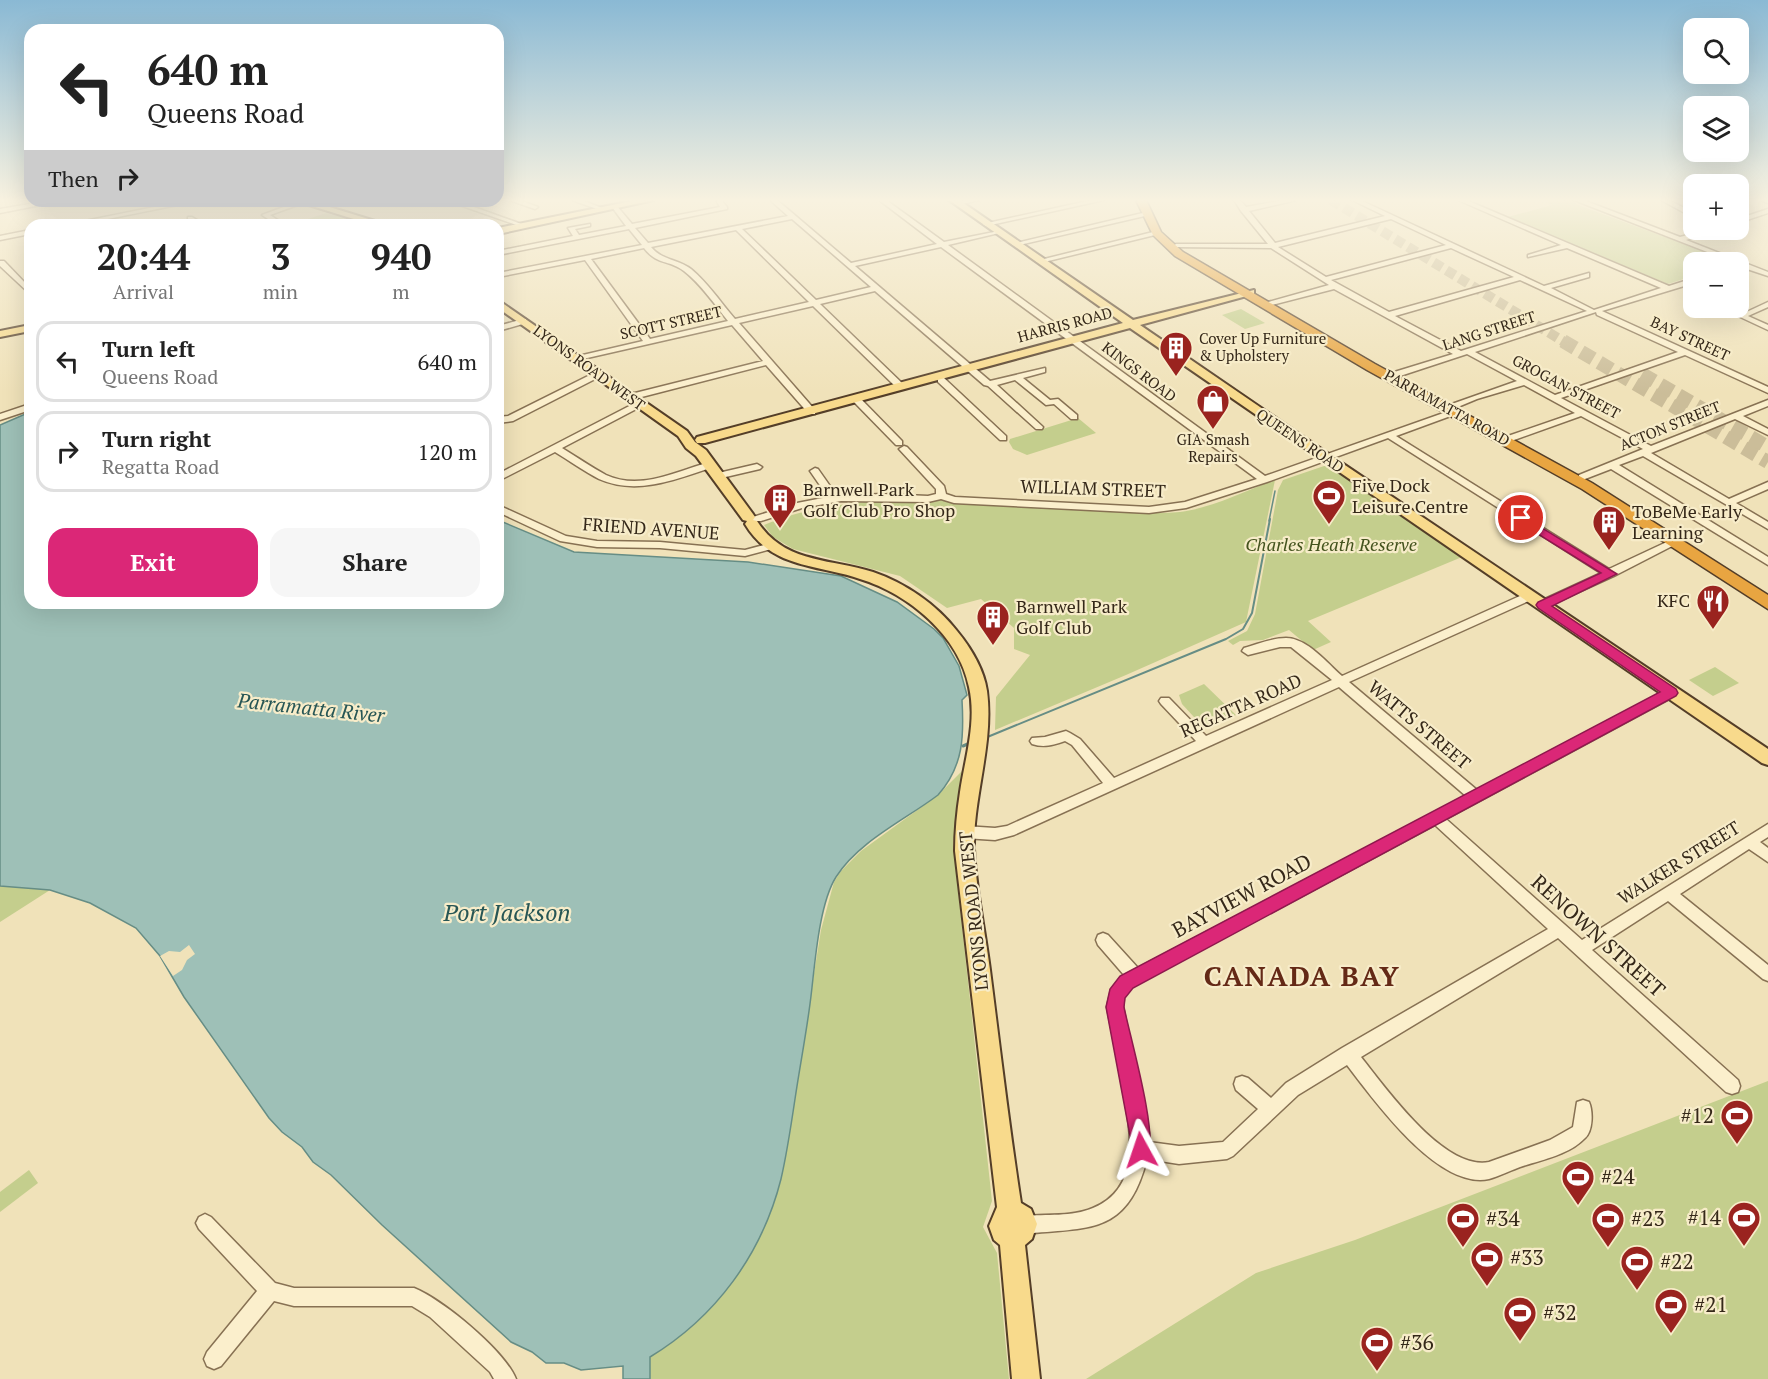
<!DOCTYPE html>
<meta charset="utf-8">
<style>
body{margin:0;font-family:"PT Serif",serif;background:#f6f6f6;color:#222;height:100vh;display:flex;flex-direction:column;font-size:22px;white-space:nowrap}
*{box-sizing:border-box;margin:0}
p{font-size:20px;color:#767676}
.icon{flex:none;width:33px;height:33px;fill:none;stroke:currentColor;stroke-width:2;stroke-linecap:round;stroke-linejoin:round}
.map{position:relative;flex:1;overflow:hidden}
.side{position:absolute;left:24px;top:219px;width:480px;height:390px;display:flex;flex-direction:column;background:#fff;border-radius:18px;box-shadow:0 6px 24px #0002}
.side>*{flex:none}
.hud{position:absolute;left:24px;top:24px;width:480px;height:183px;border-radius:18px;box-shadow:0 6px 24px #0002;background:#fff;color:#222;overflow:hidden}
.buttons{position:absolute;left:1683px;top:18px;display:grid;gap:12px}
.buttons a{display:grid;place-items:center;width:66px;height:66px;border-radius:12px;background:#fff;box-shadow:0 6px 24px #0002;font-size:30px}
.pin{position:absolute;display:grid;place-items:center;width:51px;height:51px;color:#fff;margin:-26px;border:3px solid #fff;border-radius:50%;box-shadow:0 2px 6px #0007}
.me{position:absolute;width:66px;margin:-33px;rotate:355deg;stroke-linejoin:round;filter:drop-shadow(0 0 4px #0008)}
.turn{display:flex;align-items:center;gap:21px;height:126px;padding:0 24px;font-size:27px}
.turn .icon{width:78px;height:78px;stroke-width:2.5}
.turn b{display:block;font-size:42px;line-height:51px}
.then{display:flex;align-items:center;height:57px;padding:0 24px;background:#0003;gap:12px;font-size:22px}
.eta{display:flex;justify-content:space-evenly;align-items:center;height:102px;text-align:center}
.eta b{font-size:36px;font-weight:700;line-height:42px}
.primary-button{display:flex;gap:12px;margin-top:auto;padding:12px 24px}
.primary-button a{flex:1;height:69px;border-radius:18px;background:#db2777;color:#fff;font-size:24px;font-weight:700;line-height:69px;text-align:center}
.primary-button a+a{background:#f6f6f6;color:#222}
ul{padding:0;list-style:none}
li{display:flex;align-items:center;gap:18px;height:81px;margin:0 12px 9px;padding:0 12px;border:3px solid #e0e0e0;border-radius:18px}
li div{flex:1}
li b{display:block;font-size:22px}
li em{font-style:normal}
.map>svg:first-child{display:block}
</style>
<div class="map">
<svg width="1768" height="1379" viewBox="0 0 1768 1379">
<rect width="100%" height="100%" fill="#f0e2b9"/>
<!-- green -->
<g fill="#c4ce8d">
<path d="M1570,200L1578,205L1733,262H1694L1693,276L1668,284L1508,217L1552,205L1546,202Z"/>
<path d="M326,213L369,225L293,224Z"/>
<path d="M1241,309L1265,323L1245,329L1222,315Z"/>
<path d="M1078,418L1096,433L1027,455L1013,449L1009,442L1010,439Z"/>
<path d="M1327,465L1462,557L1308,621L1331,642L1313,650L1289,630L1263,640L1240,641L1233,645L1228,641L1247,631L1255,614L1278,490L1283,480Z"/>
<path d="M1275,480L1246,622L1126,675L995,730L996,697L1030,655L1014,649V628L981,599L947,608L900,576L793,549L773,537L764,525C858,485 992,504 1094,509C1122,511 1152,515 1180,512C1213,508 1245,491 1275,480Z"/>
<path d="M1715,667L1739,683L1713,696L1689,680Z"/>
<path d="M1204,684L1236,715L1205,729L1182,704L1179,695Z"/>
<path d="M962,771L953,844L992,1201L983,1227L997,1253L1009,1379H650V1357C718,1317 760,1254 781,1179L821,930L834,882L841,871L861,851L938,795Z"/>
<path d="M0,886L50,890L0,922Z"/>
<path d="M1768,1081V1379H1086L1256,1273L1355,1240Z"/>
<path d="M29,1170L38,1183L0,1212V1192Z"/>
</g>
<!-- water -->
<path fill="#9ec0b7" stroke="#668d85" stroke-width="1.5" d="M30,412V603H498V520L574,552L748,562L841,576L897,602L934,629L943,638L959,666L967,695L962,700C964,735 964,766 938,795C905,820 859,841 836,877C819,904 815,963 811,996C807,1030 800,1065 795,1099C791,1126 787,1153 781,1179C762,1254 716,1317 650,1357V1379H623V1366L581,1370L564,1363H546L532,1352L511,1342L382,1225L331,1175L313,1162L302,1147L282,1132L269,1118L184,997L160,956L136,928L90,903L50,890L0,886V425Z"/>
<!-- pier -->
<path fill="#f0e2b9" d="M189,945L195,954L187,960L182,970L173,976L160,956L169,951L180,952Z"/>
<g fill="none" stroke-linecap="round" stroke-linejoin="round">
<!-- stream-far2 -->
<path stroke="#668d85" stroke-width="1.5" d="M1269,521L1275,491"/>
<!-- stream-far1 -->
<g stroke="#668d85" stroke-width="2">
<path d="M985,738L1226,639L1243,629L1252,613L1270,519"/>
<path d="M966,745L971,743"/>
</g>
<!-- stream -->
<path stroke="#668d85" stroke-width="3" d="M963,746L970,743"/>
<!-- highway-tunnel-far1 -->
<path stroke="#cbbd99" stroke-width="10" stroke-dasharray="10 5" stroke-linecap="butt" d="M1331,200L1566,343"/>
<!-- highway-tunnel -->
<g stroke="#cbbd99" stroke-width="14" stroke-dasharray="14 7" stroke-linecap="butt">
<path d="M1563,341L1768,462"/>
<path d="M1642,374L1768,447"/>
</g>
<defs>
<g id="minor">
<path d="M509,200H519L538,207L535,209Z"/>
<path d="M572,200H581L602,208L597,209Z"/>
<path d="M716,200H721L727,207V209L635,228L648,243L788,216L770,200H777L851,263L937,244L879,200H886L944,242L999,231V233L948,245L1265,476L1452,410L1448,407L1449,405L1517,381L1467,354L1397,377H1391V373L1453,354L1334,289L1268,306V302L1329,285L1271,248L1174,247L1173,246L1176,244H1268L1241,211L1234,200H1240L1246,207L1284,200H1297L1249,211L1275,243L1385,216L1352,200H1360L1544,286L1589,273V277L1551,288L1594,310L1661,288L1567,248L1528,257V255L1561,245L1458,200H1466L1669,286L1694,278V283L1602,311L1768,387V393L1685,355L1561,398L1651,446L1768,400V406L1743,416L1768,429V435L1735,419L1651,453L1729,499L1768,482V489L1736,503L1768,522V529L1643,456L1619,465L1768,557V565L1611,469L1585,479H1579V475L1643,449L1581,416L1514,440H1508V436L1575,413L1524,385L1477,399L1453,409L1457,412L1456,414L1396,436L1609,569L1671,540L1675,539L1680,542L1614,576L1542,609L1538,608L1536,605L1538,602L1601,573L1388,438L1267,482L1186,508L1149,513L954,503L941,499L928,502L841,501L802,508L761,521H753V517L797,503L828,497L810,471L815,468L818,469L837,496L883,494L928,496L936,494V489L899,449L904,446L907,447L944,486L946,494L955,497L1149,507L1185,502L1257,479L941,247L855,266L990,381L1045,368V372L1023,378L1050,400L1058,399L1077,415V419H1071L1054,404L1046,405L1015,380L997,385L1043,427L1042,429H1036L988,386L984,385L875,291L820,304L904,385V389H898L813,306L739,323L815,410V414H809L766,365L630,400L627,399V395L763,361L732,325L574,361V357L643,341L585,260L498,277V273L642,245L629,229L498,255V251L573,236L568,228L590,224V226L575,229L579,235L626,226L612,207V205H616L632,224L720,207ZM792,219L871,287L816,300L742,229ZM1391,219L1446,245L1326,277L1278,247ZM736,230L809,302L735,319C721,303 708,283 691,269C678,259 661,260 651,247ZM644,248C658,266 668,259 684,271C701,284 715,305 728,321L650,339L591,259ZM1451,248L1514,277L1389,312L1331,280ZM1520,280L1587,311L1461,351L1395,316ZM1596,312L1597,315L1678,352L1555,395L1475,352Z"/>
<path d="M965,200H979L958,205L955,203Z"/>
<path d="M1092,200H1104L986,226L983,224Z"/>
<path d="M1574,200H1583L1680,237L1706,230H1714L1713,231L1686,240L1768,272V276L1738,266V262H1733Z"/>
<path d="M1661,200H1669L1694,213V218Z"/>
<path d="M1762,200H1768V203L1763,201Z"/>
<path d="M47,201H61L0,213V209Z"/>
<path d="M184,201H197L78,225H65Z"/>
<path d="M300,201L306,202L270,215L285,225H277L262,215Z"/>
<path d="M448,201H457L527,226L522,227Z"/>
<path d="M1768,209V213L1738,223V219Z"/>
<path d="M1147,212L1149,213V215L1015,246L1012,244Z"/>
<path d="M188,217H192L205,225H197L188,219Z"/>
<path d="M30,230V234L0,240V236Z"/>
<path d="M1157,231L1160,233L1159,234L1040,263L1036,261Z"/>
<path d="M0,261H4L30,288V294L0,266Z"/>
<path d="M1768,302V307L1748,316L1768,325V330L1738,316Z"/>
<path d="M523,319H526V323L498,331V326Z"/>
<path d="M598,371L601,372V376L513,421L498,423V417L508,416Z"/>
<path d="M938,378H944L1006,436V440H1000L938,382Z"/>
<path d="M856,396L859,397L902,441V445H896L853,401V397Z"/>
<path d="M639,401L642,402V406L562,448C577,457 591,467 606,475C641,491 676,471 710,462L713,463V467C677,479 637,496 599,479C584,471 570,461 555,452L498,481V474Z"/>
<path d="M30,404V410L0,420V414Z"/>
<path d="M757,464L762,467L760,469L717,479L712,476L714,474Z"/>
<path d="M498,505L566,536L597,541L660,542L745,550L771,543L776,546L775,548L745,556L660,548L597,547L560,541L498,512Z"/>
<path d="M1529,592L1534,596L1533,599L1349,682L1477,790L1667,690H1675L1677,693L1675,696L1446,819L1582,940L1768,824V837L1760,842L1768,848V862L1749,849L1680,894L1768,965V981L1763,979L1668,901L1592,950L1738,1080L1740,1086L1738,1092L1732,1094L1726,1092L1558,938L1361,1057C1386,1088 1444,1171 1489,1162L1550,1140L1573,1127L1577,1102L1583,1100L1589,1102C1593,1111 1593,1131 1585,1138C1569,1155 1541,1160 1520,1167C1509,1171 1499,1176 1489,1179C1438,1190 1374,1100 1347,1065L1298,1095L1233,1156L1227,1159L1179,1164L1147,1159C1127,1236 1089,1227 1024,1234L1018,1231L1015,1225L1018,1219L1024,1216C1046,1214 1072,1217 1093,1208C1146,1186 1129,1123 1121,1080C1117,1056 1112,1031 1107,1007L1111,990L1124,975L1098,945L1096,940L1098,935L1103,933L1108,935L1138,968L1466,796L1339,687L1014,835L995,840L964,838L959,836L957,832L959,828L964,826L995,828L1007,826L1103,783L1072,745L1065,741C1053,745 1044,748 1032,744L1030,741L1032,738L1045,737L1066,731L1070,733L1080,739L1114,778L1196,741L1161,704L1159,701L1161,698H1169L1206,736L1332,680L1291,647H1280L1248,655L1242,651L1244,648C1257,644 1273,638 1286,638C1307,638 1327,663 1342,676ZM1435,825L1548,929L1342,1048L1286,1083L1271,1098L1248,1078L1242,1076L1236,1078L1234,1084L1236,1090L1258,1109L1223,1142L1179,1146L1149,1142V1133L1123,1007L1124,997L1131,987Z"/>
<path d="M205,1214L211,1217L275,1283L294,1288H414C443,1300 504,1350 516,1379H494L490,1372L430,1317L412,1306H294L274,1301L221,1366L214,1369L207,1366L204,1359L207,1352L257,1291L199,1229L196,1223L199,1217Z"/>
</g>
<g id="major">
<path d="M637,200H654L498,234V228Z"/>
<path d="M949,200H959L1133,320L1254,290V294L1140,325L1330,455L1768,749V765L1762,763L1130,328L705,443H697L695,440L697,437L1123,323Z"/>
<path d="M296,201H310L388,225H373Z"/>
<path d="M498,300L687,431L695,442L706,450L753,514L755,517L753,520L757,521C785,564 829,558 873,572C905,583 936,604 957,631C971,648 984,670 987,691C994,744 973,796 974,849C976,890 985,930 990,970C1000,1048 1009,1126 1021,1203L1031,1209L1037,1224L1032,1239L1025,1245L1040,1379H1012L1000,1245L994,1240L989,1226L997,1207L955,851C955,831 957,811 960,792C965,758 977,722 969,687C959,636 909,594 860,579C816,564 772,569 745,524L747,521L743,520L696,456L686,448L678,436L498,308Z"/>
<path d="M30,325V331L0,337V331Z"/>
</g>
<path id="highway" d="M1136,200H1146L1161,232L1183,252L1375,364L1592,483L1768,595V609L1582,489L1367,370L1175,256L1153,235Z"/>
</defs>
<!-- minor casing -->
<use href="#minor" stroke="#877153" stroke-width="3"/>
<!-- major casing -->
<use href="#major" stroke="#543e28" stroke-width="4"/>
<!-- highway casing -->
<use href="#highway" stroke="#543e28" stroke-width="3"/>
<!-- minor -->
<use href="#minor" fill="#fbefcc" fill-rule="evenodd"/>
<!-- major -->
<use href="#major" fill="#f8da8c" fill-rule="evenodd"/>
<!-- highway -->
<use href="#highway" fill="#e8a541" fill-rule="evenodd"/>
</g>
<!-- sky -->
<linearGradient id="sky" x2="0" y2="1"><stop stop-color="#8ab9d4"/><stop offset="0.51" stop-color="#f8f2e0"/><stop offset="1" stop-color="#f8f2e0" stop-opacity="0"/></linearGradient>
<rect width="1768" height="393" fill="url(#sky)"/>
<!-- route -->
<path fill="#db2777" stroke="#8e194d" stroke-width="1.5" d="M1521,515L1617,574L1552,606L1676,689L1678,693L1676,696L1133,988L1125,998L1124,1007C1130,1037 1158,1133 1148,1157L1141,1160L1134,1157L1106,1007L1110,989L1120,976L1660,692L1538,608L1536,605L1538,602L1601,573L1517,521V516Z"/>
<!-- icons -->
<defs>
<symbol id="building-pin" viewBox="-11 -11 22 30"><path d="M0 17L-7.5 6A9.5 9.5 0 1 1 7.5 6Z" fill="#9a231f" stroke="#f7ecc9"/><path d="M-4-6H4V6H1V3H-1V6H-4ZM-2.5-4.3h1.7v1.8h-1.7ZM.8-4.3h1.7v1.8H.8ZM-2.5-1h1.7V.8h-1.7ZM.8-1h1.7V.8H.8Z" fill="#fff"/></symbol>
<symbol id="shop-pin" viewBox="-11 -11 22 30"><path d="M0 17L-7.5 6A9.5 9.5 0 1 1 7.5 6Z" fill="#9a231f" stroke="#f7ecc9"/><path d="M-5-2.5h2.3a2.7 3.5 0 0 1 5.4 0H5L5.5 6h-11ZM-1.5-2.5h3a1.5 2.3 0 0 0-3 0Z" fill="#fff"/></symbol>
<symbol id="stadium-pin" viewBox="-11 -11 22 30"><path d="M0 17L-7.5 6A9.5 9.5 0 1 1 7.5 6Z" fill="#9a231f" stroke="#f7ecc9"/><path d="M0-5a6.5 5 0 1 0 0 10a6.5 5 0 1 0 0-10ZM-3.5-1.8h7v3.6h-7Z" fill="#fff"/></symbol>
<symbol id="restaurant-pin" viewBox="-11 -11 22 30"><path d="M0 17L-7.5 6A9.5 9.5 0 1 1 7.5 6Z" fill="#9a231f" stroke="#f7ecc9"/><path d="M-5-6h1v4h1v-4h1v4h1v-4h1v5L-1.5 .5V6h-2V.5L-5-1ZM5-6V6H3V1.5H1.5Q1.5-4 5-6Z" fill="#fff"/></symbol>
</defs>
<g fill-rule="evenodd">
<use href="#building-pin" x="1157" y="329" width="38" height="52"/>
<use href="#shop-pin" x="1194" y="382" width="38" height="52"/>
<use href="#stadium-pin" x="1310" y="477" width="38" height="52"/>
<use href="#building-pin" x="761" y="481" width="38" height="52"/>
<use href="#building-pin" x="1590" y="503" width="38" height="52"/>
<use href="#restaurant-pin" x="1694" y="582" width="38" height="52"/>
<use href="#building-pin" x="974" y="598" width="38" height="52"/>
<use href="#stadium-pin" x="1718" y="1097" width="38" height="52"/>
<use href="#stadium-pin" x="1559" y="1158" width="38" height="52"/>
<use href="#stadium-pin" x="1725" y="1199" width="38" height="52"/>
<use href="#stadium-pin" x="1444" y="1200" width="38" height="52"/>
<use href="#stadium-pin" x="1589" y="1200" width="38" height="52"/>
<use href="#stadium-pin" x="1468" y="1239" width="38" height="52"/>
<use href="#stadium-pin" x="1618" y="1243" width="38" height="52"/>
<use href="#stadium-pin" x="1652" y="1286" width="38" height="52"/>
<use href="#stadium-pin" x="1501" y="1294" width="38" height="52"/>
<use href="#stadium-pin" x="1358" y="1324" width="38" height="52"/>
</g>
<g text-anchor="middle" stroke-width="4.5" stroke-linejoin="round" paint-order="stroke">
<!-- far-street labels -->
<g font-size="15" fill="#352819" stroke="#f7ecc9">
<text transform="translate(671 323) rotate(-13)" y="5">SCOTT STREET</text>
<text transform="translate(1065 325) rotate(-15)" y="5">HARRIS ROAD</text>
<text transform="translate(1489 331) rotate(-18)" y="5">LANG STREET</text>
<text transform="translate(1690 339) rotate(25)" y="5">BAY STREET</text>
<text transform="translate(589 368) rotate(36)" y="5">LYONS ROAD WEST</text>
<text transform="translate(1139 372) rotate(37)" y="5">KINGS ROAD</text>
<text transform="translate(1566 387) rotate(28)" y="5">GROGAN STREET</text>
<text transform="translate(1447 408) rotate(29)" y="5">PARRAMATTA ROAD</text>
<text transform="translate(1670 426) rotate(-22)" y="5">ACTON STREET</text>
<text transform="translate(1300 441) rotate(34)" y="5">QUEENS ROAD</text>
</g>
<!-- far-poi labels -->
<g font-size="15" fill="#352819" stroke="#f7ecc9" text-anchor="start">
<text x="1199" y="344">Cover Up Furniture<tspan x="1199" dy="17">&amp; Upholstery</tspan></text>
<text x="1213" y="445" text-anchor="middle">GIA Smash<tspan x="1213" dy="17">Repairs</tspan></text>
</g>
<!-- poi labels -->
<g font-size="18" fill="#352819" stroke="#f7ecc9" text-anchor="start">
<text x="1352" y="492">Five Dock<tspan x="1352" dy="21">Leisure Centre</tspan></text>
<text x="803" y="496">Barnwell Park<tspan x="803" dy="21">Golf Club Pro Shop</tspan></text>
<text x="1632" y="518">ToBeMe Early<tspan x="1632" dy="21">Learning</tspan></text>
<text x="1690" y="607" text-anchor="end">KFC</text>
<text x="1016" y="613">Barnwell Park<tspan x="1016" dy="21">Golf Club</tspan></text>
</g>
<!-- street labels -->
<g font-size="18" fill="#352819" stroke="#f7ecc9">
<text transform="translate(1093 489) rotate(2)" y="6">WILLIAM STREET</text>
<text transform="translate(651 529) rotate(4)" y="6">FRIEND AVENUE</text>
<text transform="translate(1241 706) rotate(-24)" y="6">REGATTA ROAD</text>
<text transform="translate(1419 725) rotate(40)" y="6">WATTS STREET</text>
<text transform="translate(1679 863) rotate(-32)" y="6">WALKER STREET</text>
<text transform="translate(974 911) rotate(-96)" y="6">LYONS ROAD WEST</text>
</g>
<!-- park labels -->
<g font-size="18" font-style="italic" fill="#44531e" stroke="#f7ecc9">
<text x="1331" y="551">Charles Heath Reserve</text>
</g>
<!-- water labels -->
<g font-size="20" font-style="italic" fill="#275655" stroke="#f7ecc9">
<text transform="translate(311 708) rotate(6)" y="7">Parramatta River</text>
</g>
<!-- near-street labels -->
<g font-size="21" fill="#352819" stroke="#f7ecc9">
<text transform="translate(1242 896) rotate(-28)" y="7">BAYVIEW ROAD</text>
<text transform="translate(1598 936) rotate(42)" y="7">RENOWN STREET</text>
</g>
<!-- near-poi labels -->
<g font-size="21" fill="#352819" stroke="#f7ecc9" text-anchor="start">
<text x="1714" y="1123" text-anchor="end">#12</text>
<text x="1601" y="1184">#24</text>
<text x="1721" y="1225" text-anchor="end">#14</text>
<text x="1486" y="1226">#34</text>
<text x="1631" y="1226">#23</text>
<text x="1510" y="1265">#33</text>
<text x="1660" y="1269">#22</text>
<text x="1694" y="1312">#21</text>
<text x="1543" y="1320">#32</text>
<text x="1400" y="1350">#36</text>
</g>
<!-- near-water labels -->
<g font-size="24" font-style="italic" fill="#275655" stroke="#f7ecc9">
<text x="507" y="921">Port Jackson</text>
</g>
<!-- near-district labels -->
<g font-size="28" font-weight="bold" letter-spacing="1.5" fill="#642916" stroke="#f7ecc9">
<text x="1302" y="986">CANADA BAY</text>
</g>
</g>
</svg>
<div class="buttons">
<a><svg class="icon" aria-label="search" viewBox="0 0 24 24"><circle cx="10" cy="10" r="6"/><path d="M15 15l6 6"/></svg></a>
<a><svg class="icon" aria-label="layers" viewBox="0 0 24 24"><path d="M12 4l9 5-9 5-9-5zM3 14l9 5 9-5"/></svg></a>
<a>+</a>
<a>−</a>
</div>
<div class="pin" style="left:1521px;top:518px;background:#d93025"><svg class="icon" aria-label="arrive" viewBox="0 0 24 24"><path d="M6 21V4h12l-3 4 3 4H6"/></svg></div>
<svg class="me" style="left:1141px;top:1150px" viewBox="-20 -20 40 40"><path d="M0-17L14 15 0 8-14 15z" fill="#db2777" stroke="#fff" stroke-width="4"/></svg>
<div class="hud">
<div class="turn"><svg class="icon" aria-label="left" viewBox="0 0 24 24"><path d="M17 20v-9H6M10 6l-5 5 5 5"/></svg><div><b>640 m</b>Queens Road</div></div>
<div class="then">Then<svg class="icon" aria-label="right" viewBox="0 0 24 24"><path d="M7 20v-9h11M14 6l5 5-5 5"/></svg></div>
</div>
<section class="side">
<div class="eta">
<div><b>20:44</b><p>Arrival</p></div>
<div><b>3</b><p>min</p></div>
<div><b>940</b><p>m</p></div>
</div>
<ul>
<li><svg class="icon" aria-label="left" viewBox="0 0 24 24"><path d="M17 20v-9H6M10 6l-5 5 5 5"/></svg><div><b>Turn left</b><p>Queens Road</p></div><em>640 m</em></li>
<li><svg class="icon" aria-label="right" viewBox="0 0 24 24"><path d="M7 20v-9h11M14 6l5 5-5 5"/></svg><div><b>Turn right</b><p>Regatta Road</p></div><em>120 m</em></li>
</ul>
<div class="primary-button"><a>Exit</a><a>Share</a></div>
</section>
</div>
